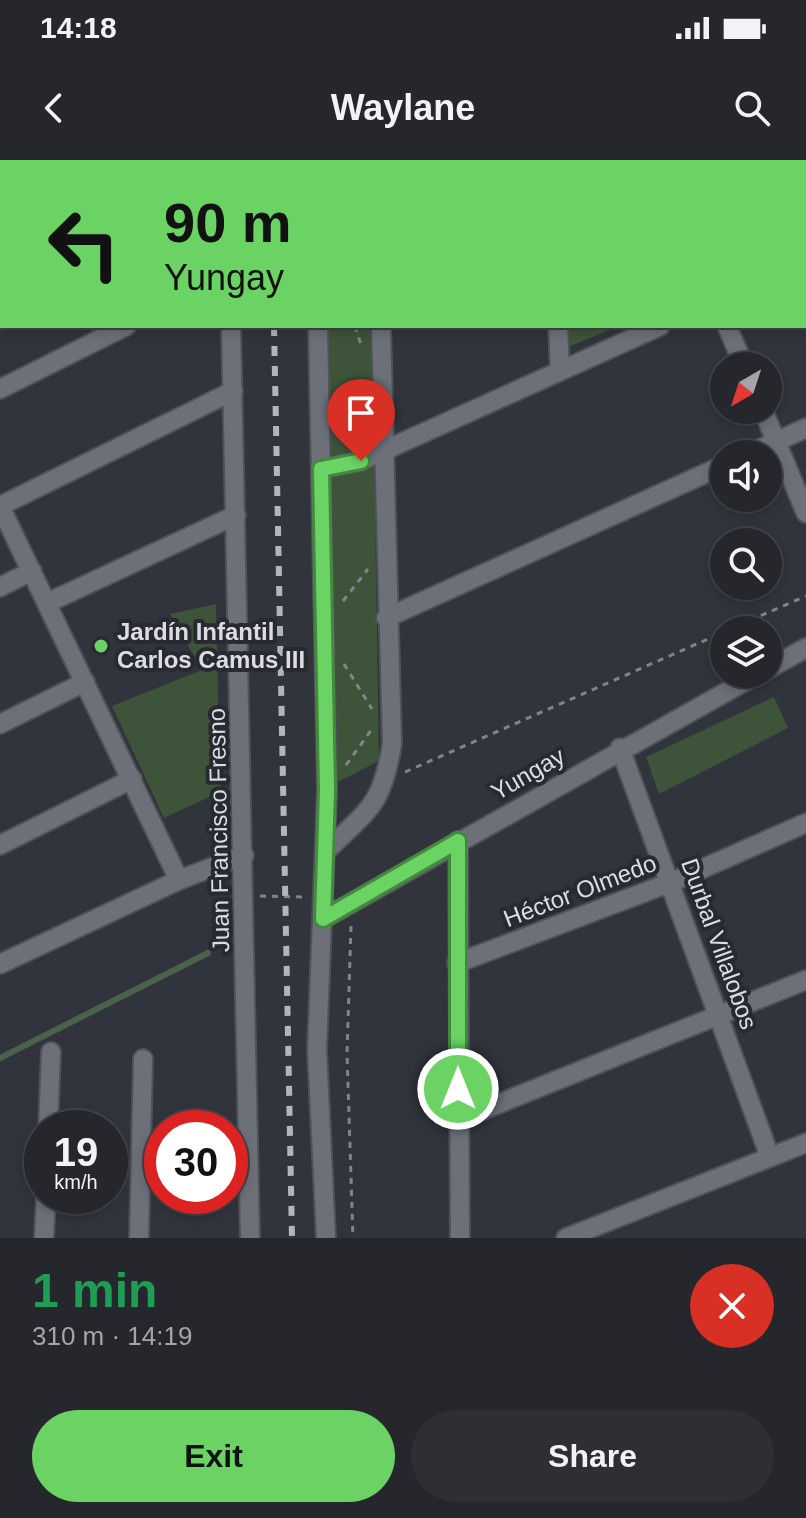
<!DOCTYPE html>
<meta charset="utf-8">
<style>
body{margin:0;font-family:Arial,sans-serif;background:#2d2f35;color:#f1f3f6;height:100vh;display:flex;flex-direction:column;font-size:30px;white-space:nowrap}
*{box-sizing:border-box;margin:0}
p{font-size:26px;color:#a3a5aa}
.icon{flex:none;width:44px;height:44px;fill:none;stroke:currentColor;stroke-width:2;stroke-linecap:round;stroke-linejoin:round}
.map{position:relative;height:1078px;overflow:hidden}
.details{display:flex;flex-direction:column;background:#25272d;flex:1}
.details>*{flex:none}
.guide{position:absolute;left:0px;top:0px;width:806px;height:168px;box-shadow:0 4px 12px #0003,0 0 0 2px #424449;background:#6ad363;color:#111;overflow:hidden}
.needle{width:52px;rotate:219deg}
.buttons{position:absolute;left:710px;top:192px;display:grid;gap:16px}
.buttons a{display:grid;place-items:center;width:72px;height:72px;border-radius:50%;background:#25272d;box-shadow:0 4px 12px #0003,0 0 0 2px #424449;font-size:40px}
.speed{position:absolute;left:24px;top:950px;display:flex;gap:16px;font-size:40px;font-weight:700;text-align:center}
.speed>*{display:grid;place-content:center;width:104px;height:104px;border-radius:50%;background:#25272d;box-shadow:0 4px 12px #0003,0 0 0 2px #424449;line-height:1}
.speed small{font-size:20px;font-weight:400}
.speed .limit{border:12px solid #d22;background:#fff;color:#111}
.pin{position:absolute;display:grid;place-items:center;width:68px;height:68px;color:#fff;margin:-82px -34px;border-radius:50% 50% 50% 0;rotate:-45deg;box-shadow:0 0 8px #0007}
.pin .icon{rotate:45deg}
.me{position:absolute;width:88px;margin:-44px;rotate:0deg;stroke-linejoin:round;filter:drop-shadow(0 0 6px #0008)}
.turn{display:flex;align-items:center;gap:28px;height:168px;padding:0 32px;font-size:36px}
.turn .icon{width:104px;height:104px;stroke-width:2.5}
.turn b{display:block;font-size:56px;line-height:68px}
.round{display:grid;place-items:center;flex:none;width:84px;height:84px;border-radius:42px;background:#2d2f35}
.summary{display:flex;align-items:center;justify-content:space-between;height:136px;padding:0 32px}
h1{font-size:48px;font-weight:800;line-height:60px;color:#1e9e55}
.action{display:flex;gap:16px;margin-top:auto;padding:16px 32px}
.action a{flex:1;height:92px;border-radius:48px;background:#6ad363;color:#111;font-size:32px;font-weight:800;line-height:92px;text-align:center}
.action a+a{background:#2d2f35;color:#f1f3f6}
.status{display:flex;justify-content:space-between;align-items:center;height:56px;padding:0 40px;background:#25272d;direction:ltr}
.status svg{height:22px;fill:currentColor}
header{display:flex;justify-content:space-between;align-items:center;height:104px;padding:0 32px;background:#25272d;font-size:36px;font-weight:800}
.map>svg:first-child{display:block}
</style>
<div class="status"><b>14:18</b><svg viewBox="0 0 49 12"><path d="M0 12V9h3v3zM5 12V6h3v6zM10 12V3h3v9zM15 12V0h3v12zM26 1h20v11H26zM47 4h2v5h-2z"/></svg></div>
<header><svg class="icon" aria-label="back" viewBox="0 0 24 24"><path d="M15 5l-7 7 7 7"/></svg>Waylane<svg class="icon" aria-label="search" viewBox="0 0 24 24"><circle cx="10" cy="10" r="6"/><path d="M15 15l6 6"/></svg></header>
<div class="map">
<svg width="806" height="1078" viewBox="0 0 806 1078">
<rect width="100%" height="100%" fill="#31343c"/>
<!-- green -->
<g fill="#3d543a">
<path d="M323,166H372L379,601L334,624Z"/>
<path d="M563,166H620L563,189Z"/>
<path d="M216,444L220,632L164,658L112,546L202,510L170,454Z"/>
<path d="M774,537L788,568L659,634L646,597Z"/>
</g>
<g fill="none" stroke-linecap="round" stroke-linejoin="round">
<!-- stream -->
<path stroke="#4a624b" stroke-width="6" d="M0,898L208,793"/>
<defs>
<g id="street">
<path d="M227,0V2"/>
<path d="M313,0V2"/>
<path d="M377,0V2"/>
<path d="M552,0V2"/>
<path d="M660,0V2"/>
<path d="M804,101L806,100"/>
<path d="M0,105L2,104"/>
<path d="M231,166L250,1078"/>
<path d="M318,166L327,630L317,890L326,1078"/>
<path d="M558,166L560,211"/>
<path d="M727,166L744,206"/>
<path d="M0,229L126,166"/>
<path d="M763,250L806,353"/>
<path d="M749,294L806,268"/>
<path d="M321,309L361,301L660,166"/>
<path d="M0,346L179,720"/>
<path d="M0,346L233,231"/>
<path d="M0,427L32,411"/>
<path d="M47,443L236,355"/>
<path d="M386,458L724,305"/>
<path d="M768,509L806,488"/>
<path d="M0,564L85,522"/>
<path d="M620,588L770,997"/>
<path d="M458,681L460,1078"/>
<path d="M0,685L132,619"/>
<path d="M327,690C369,649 382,646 392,584L381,166"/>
<path d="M323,759L758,514"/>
<path d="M457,803L672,722L806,663"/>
<path d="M0,804L179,720L244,695"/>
<path d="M458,960L806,820"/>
<path d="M48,968L51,892"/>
<path d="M44,1078L46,1036"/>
<path d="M139,1078L143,899"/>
<path d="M566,1078L806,983"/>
</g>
</defs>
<!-- street casing -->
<use href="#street" stroke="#4f5258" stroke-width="22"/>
<!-- path -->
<g stroke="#81848a" stroke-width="3" stroke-dasharray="6 6" stroke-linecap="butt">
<path d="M355,166L362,188"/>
<path d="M343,441L368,409"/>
<path d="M728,470L806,436"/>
<path d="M344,504L372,549"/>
<path d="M346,605L372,569"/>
<path d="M405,612L724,472"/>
<path d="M260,736L304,737"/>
<path d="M351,766L347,893L353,1078"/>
</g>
<!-- street -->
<use href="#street" stroke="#6d7079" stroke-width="18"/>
<!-- rail -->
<g stroke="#b2b5ba" stroke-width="6" stroke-dasharray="10 10" stroke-linecap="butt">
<path d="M271,0V2"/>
<path d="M274,166L292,1078"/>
</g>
</g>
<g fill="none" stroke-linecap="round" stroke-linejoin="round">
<defs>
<path id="route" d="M361,301L321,309L327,630L323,759L458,681V929"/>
</defs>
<!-- route casing -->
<use href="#route" stroke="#458940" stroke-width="20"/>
<!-- route -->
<use href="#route" stroke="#6ad363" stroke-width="14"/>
</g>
<!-- markers -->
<circle fill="#6ad363" stroke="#272a31" stroke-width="3" cx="101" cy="486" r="8"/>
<g text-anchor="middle" stroke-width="8" stroke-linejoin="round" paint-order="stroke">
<!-- poi labels -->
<g font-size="24" font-weight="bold" fill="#dbdde2" stroke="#272a31" text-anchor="start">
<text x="117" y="480">Jardín Infantil<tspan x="117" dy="28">Carlos Camus III</tspan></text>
</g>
<!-- street labels -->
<g font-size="24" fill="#dbdde2" stroke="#272a31">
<text transform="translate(528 614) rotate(-30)" y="8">Yungay</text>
<text transform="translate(219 670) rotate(-91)" y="8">Juan Francisco Fresno</text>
<text transform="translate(580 731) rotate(-21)" y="8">Héctor Olmedo</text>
<text transform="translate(719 784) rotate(70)" y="8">Durbal Villalobos</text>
</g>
</g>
</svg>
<div class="buttons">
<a><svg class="needle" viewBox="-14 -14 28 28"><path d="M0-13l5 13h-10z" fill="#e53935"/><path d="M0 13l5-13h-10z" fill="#a3a5aa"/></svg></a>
<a><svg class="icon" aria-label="sound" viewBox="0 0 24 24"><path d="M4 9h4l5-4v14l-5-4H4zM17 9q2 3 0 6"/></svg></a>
<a><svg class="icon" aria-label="search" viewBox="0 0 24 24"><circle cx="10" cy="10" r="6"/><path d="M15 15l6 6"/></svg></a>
<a><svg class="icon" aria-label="layers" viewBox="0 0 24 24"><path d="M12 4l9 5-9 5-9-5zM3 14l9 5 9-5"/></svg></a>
</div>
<div class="speed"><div>19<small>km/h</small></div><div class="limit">30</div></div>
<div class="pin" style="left:361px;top:301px;background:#d93025"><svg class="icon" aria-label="arrive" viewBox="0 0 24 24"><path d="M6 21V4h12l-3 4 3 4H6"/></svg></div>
<svg class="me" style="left:458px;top:929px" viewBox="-20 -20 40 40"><circle r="17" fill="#6ad363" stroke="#fff" stroke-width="3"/><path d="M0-11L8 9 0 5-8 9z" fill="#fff"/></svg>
<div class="guide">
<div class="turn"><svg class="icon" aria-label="left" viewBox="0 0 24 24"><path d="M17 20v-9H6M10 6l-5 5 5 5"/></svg><div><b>90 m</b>Yungay</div></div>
</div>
</div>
<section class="details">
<div class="summary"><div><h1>1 min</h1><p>310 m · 14:19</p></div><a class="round" style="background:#d93025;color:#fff"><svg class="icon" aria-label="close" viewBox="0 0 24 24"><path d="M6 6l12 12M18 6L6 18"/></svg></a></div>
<div class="action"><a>Exit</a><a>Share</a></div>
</section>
